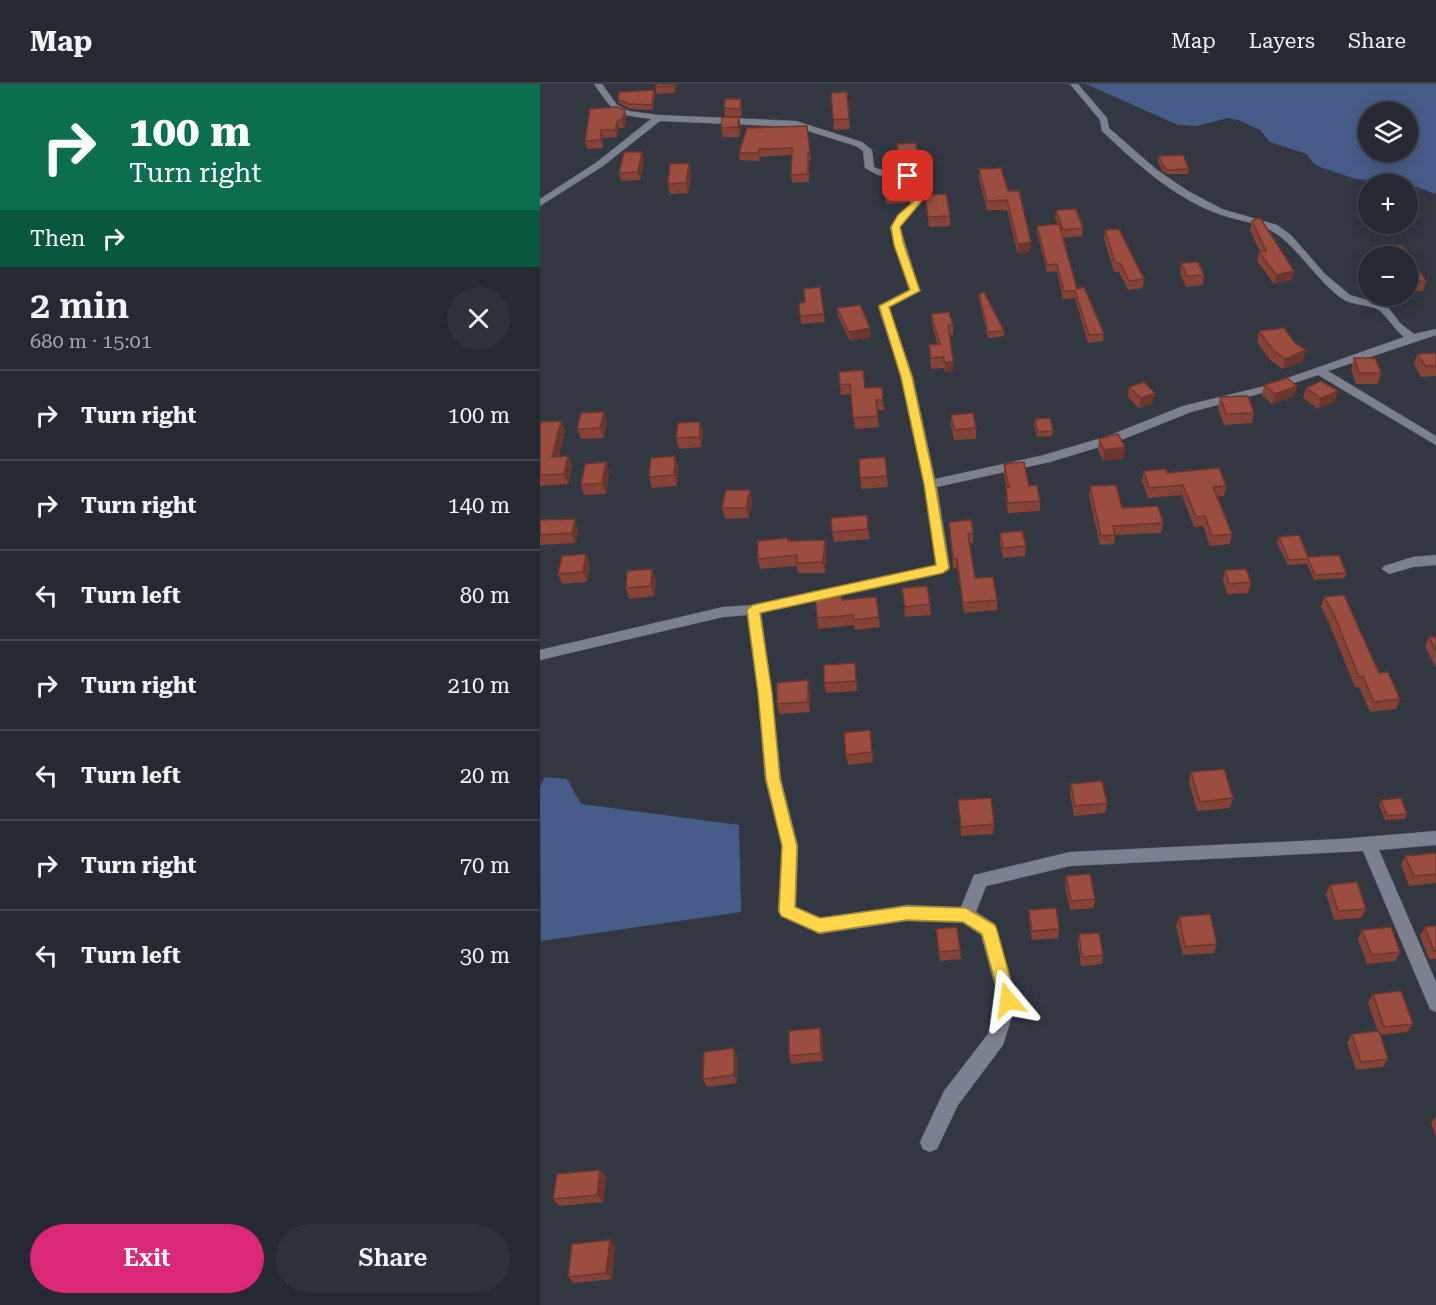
<!DOCTYPE html>
<meta charset="utf-8">
<style>
body{margin:0;font-family:"Roboto Serif",serif;background:#2e313a;color:#f1f3f6;height:100vh;display:flex;flex-direction:column;font-size:22px;white-space:nowrap}
*{box-sizing:border-box;margin:0}
p{font-size:20px;color:#a4a6ac}
.icon{flex:none;width:33px;height:33px;fill:none;stroke:currentColor;stroke-width:2;stroke-linecap:round;stroke-linejoin:round}
.map{position:relative;flex:1;overflow:hidden}
.details{display:flex;flex-direction:column;background:#262932;width:540px}
.details>*{flex:none}
.hud{background:#0b6e4f;color:#fff;overflow:hidden}
.tools{position:absolute;left:818px;top:18px;display:grid;gap:12px}
.tools a{display:grid;place-items:center;width:60px;height:60px;border-radius:50%;background:#262932;box-shadow:0 3px 15px #0003,0 0 0 2px #42454d;font-size:30px}
.pin{position:absolute;display:grid;place-items:center;width:51px;height:51px;color:#fff;margin:-26px;border-radius:12px;box-shadow:0 3px 9px #0006}
.me{position:absolute;width:66px;margin:-33px;rotate:344deg;stroke-linejoin:round;filter:drop-shadow(0 0 4px #0008)}
.turn{display:flex;align-items:center;gap:21px;height:126px;padding:0 30px;font-size:27px}
.turn .icon{width:78px;height:78px;stroke-width:2.5}
.turn b{display:block;font-size:42px;line-height:51px}
.then{display:flex;align-items:center;height:57px;padding:0 30px;background:#0003;gap:12px;font-size:22px}
.round{display:grid;place-items:center;flex:none;width:63px;height:63px;border-radius:32px;background:#2e313a}
.headline{display:flex;align-items:center;justify-content:space-between;height:102px;padding:0 30px}
h1{font-size:36px;font-weight:600;line-height:45px}
.primary-button{display:flex;gap:12px;margin-top:auto;padding:12px 30px}
.primary-button a{flex:1;height:69px;border-radius:36px;background:#db2777;color:#fff;font-size:24px;font-weight:600;line-height:69px;text-align:center}
.primary-button a+a{background:#2e313a;color:#f1f3f6}
ul{padding:0;list-style:none}
li{display:flex;align-items:center;gap:18px;height:90px;padding:0 30px;border-top:2px solid #42454d}
li div{flex:1}
li b{display:block;font-size:22px}
li em{font-style:normal}
header{display:flex;align-items:center;gap:36px;box-sizing:border-box;height:84px;padding:0 30px;background:#262932;border-bottom:2px solid #42454d}
header strong{font-size:28px}
nav{display:flex;gap:33px;margin-inline-start:auto;font-size:21px}
main{display:flex;flex:1;min-height:0}
.map>svg:first-child{display:block}
</style>
<header>
<strong>Map</strong>
<nav><a>Map</a><a>Layers</a><a>Share</a></nav>
</header>
<main>
<section class="details">
<div class="hud">
<div class="turn"><svg class="icon" aria-label="right" viewBox="0 0 24 24"><path d="M7 20v-9h11M14 6l5 5-5 5"/></svg><div><b>100 m</b>Turn right</div></div>
<div class="then">Then<svg class="icon" aria-label="right" viewBox="0 0 24 24"><path d="M7 20v-9h11M14 6l5 5-5 5"/></svg></div>
</div>
<div class="headline"><div><h1>2 min</h1><p>680 m · 15:01</p></div><a class="round"><svg class="icon" aria-label="close" viewBox="0 0 24 24"><path d="M6 6l12 12M18 6L6 18"/></svg></a></div>
<ul>
<li><svg class="icon" aria-label="right" viewBox="0 0 24 24"><path d="M7 20v-9h11M14 6l5 5-5 5"/></svg><div><b>Turn right</b></div><em>100 m</em></li>
<li><svg class="icon" aria-label="right" viewBox="0 0 24 24"><path d="M7 20v-9h11M14 6l5 5-5 5"/></svg><div><b>Turn right</b></div><em>140 m</em></li>
<li><svg class="icon" aria-label="left" viewBox="0 0 24 24"><path d="M17 20v-9H6M10 6l-5 5 5 5"/></svg><div><b>Turn left</b></div><em>80 m</em></li>
<li><svg class="icon" aria-label="right" viewBox="0 0 24 24"><path d="M7 20v-9h11M14 6l5 5-5 5"/></svg><div><b>Turn right</b></div><em>210 m</em></li>
<li><svg class="icon" aria-label="left" viewBox="0 0 24 24"><path d="M17 20v-9H6M10 6l-5 5 5 5"/></svg><div><b>Turn left</b></div><em>20 m</em></li>
<li><svg class="icon" aria-label="right" viewBox="0 0 24 24"><path d="M7 20v-9h11M14 6l5 5-5 5"/></svg><div><b>Turn right</b></div><em>70 m</em></li>
<li><svg class="icon" aria-label="left" viewBox="0 0 24 24"><path d="M17 20v-9H6M10 6l-5 5 5 5"/></svg><div><b>Turn left</b></div><em>30 m</em></li>
</ul>
<div class="primary-button"><a>Exit</a><a>Share</a></div>
</section>
<div class="map">
<svg width="896" height="1221" viewBox="0 0 896 1221">
<rect width="100%" height="100%" fill="#323742"/>
<!-- green -->
<g fill="#475c89" fill-rule="evenodd">
<path d="M546,0H896V110L865,99L816,95L780,83L773,79L767,70L730,58L720,46L698,36L688,34L657,42L638,41ZM828,28H867V68H828Z"/>
<path d="M5,693L27,695L41,720L199,741L201,828L1,857L0,703Z"/>
</g>
<g fill="none" stroke-linecap="round" stroke-linejoin="round">
<defs>
<g id="minor">
<path d="M54,0H62L77,21L89,27L118,31L256,37L322,58L332,66L334,83L339,85L379,94V120L360,143L380,207L349,223L373,293L395,395L504,371L568,352L643,322L725,302L864,253C856,247 845,230 839,226C829,220 812,222 801,214C776,196 753,156 728,145C712,137 693,136 676,129C632,112 596,79 562,47L560,36L530,0H538L567,34L569,44L617,86L648,107L682,125L737,141L751,151L785,190L810,211L847,222L861,240L874,250L896,245V251L788,287L896,352V361L778,291L733,306L651,328L576,358L510,378L397,403L410,484L408,487L221,529L232,609L241,695L258,762L256,823L280,834L367,821L421,823L434,791L530,768L801,755L896,747V761L839,766L896,898V928L890,925L823,767L530,782L446,802L436,828L455,840L477,916L463,961L418,1021L397,1065L390,1068L383,1065L380,1058L404,1007L448,950L459,916L441,851L423,839L367,837L279,850L241,832L238,827L242,762L225,695L218,609L207,531L183,533L0,576V566L183,523L213,521L396,481L384,400L361,293L338,222L369,206L350,143L370,120L371,97L338,91L325,84L323,67L316,62L255,43L120,37L63,82L0,122V115L57,78L111,35C74,30 75,30 54,0Z"/>
<path d="M896,471V481L873,483L849,490L842,485L844,482L873,473Z"/>
</g>
</defs>
<!-- minor casing -->
<use href="#minor" stroke="#51545e" stroke-width="1"/>
<!-- minor -->
<use href="#minor" fill="#7b818e" fill-rule="evenodd"/>
</g>
<!-- wall -->
<g fill="#854237">
<path d="M136,0L135,9L117,10L115,3Z"/>
<path d="M114,6L115,11L113,26L90,25L79,19L78,15Z"/>
<path d="M307,8L310,45L294,46L291,9Z"/>
<path d="M202,23V32H185L184,24Z"/>
<path d="M85,26L86,33L84,44H79L77,53L63,54V64L47,65L45,57Z"/>
<path d="M267,42L271,77H269V98L252,99L251,91V71L220,73L219,77L200,76L199,69Z"/>
<path d="M201,43L200,53H183L181,44Z"/>
<path d="M357,60L378,77L379,87H360Z"/>
<path d="M102,68L104,76L100,96L81,97L79,89Z"/>
<path d="M619,72L649,85L648,90H628L622,87L618,77Z"/>
<path d="M439,85L468,107L490,168L478,170L467,126H447L439,95Z"/>
<path d="M151,89L148,109L130,110L128,100Z"/>
<path d="M343,89H368V119L346,120Z"/>
<path d="M385,111L410,132V142L389,143Z"/>
<path d="M516,126L543,144L542,152L523,154L537,205L564,250L563,257L548,259L535,214L523,215L517,187L507,188L497,149V142L518,140L515,134Z"/>
<path d="M712,137L752,196L734,200L717,177L719,168H720L710,146Z"/>
<path d="M565,146L604,195L603,204L588,206L579,188H574L564,155Z"/>
<path d="M861,161L866,165L886,197L883,207L867,208V172H843L845,162Z"/>
<path d="M641,179L664,191L663,201L646,203L640,189Z"/>
<path d="M280,203L285,238L261,240L260,232L265,218Z"/>
<path d="M439,210L464,247V252L448,254L439,215Z"/>
<path d="M297,224L330,244L331,253L310,257L298,232Z"/>
<path d="M391,230L413,241V251H410L413,277V287L405,289L404,284L391,285L389,261L397,260L392,240Z"/>
<path d="M719,247L763,277L743,285L730,276L717,258Z"/>
<path d="M896,269V292L881,293L874,280L877,270Z"/>
<path d="M814,274L841,289L838,300H816L811,285Z"/>
<path d="M299,288L325,304L342,303L344,326H337L339,343L315,345L311,310L301,311Z"/>
<path d="M724,301L757,302L754,312L732,320L722,311Z"/>
<path d="M589,303L613,320L599,324L588,313Z"/>
<path d="M766,304L795,317L778,325L763,314Z"/>
<path d="M680,313L714,329L712,339L684,341L678,324Z"/>
<path d="M411,331L436,344V355L414,356L411,341Z"/>
<path d="M495,335L513,347L512,352L497,353L494,340Z"/>
<path d="M21,337L25,347L19,372L32,382L28,400L0,402V342Z"/>
<path d="M67,338L64,354L41,355L37,345Z"/>
<path d="M163,348L161,363L139,365L136,354Z"/>
<path d="M559,355L584,374L563,377L558,366Z"/>
<path d="M135,372L138,382L137,402L112,404L109,393Z"/>
<path d="M345,373L348,403L321,405L319,375Z"/>
<path d="M66,378L69,389L66,410L44,411L41,401Z"/>
<path d="M464,380L489,402L500,417V427L468,429L466,413V403L464,390Z"/>
<path d="M604,387L627,389L686,402L684,412L677,413L692,450L690,460L670,462L663,442L654,443L642,411L608,414L602,397Z"/>
<path d="M550,402L582,424L623,439L621,449L575,451L574,460L560,461L549,412Z"/>
<path d="M210,406L212,417L209,434L185,435L182,424Z"/>
<path d="M0,436L38,445L35,459L0,461Z"/>
<path d="M409,438L433,449V459H430L435,494L457,516V526L424,529L417,484L413,485Z"/>
<path d="M328,445L330,455L294,458L292,448Z"/>
<path d="M460,449L486,462L485,472L463,474L460,460Z"/>
<path d="M739,453L768,473L806,489L805,494L774,496L767,480L748,481L737,459Z"/>
<path d="M285,456L286,467L285,489H258L257,482L220,485L218,475L249,457Z"/>
<path d="M46,470L50,481L47,498L22,500L18,490Z"/>
<path d="M685,486L711,498L708,509L687,510L683,496Z"/>
<path d="M116,495L114,512L89,515L86,504Z"/>
<path d="M362,504L390,520L391,531L365,533Z"/>
<path d="M301,509L302,516L336,513L340,543L315,546L314,541L278,545L277,534Z"/>
<path d="M784,513L839,589L860,615L856,625L830,628L819,603H815L789,539L781,523Z"/>
<path d="M889,553H896V584L885,562Z"/>
<path d="M315,579L317,607L286,609L284,599Z"/>
<path d="M270,607V628L239,630L237,620Z"/>
<path d="M330,646L333,678L308,681L306,671Z"/>
<path d="M651,688L693,714L690,724L657,727L649,698Z"/>
<path d="M531,700L567,719L565,729L534,732L530,710Z"/>
<path d="M418,716L454,740L453,750L421,752Z"/>
<path d="M841,716L867,730L865,735L845,736L839,721Z"/>
<path d="M896,769V799L869,802L861,781L865,772Z"/>
<path d="M526,792L555,815L554,824L530,826L525,802Z"/>
<path d="M790,801L826,825L821,834L794,836L786,810Z"/>
<path d="M489,826L519,845L518,854L492,856L489,836Z"/>
<path d="M639,833L677,860L674,869L643,871L636,842Z"/>
<path d="M896,842V875H889L880,852L885,843Z"/>
<path d="M396,845L420,866L421,875L400,877Z"/>
<path d="M822,846L860,868L855,877L827,880L818,855Z"/>
<path d="M539,850L563,871L562,880L541,882L538,859Z"/>
<path d="M833,910L873,940L867,948L840,951L848,975L843,983L816,986L807,959L812,950L838,948L828,919Z"/>
<path d="M283,952V977L251,980L249,972Z"/>
<path d="M197,972V999L167,1003L163,995Z"/>
<path d="M896,1032V1053L891,1039Z"/>
<path d="M60,1086L66,1093L63,1118L19,1122L13,1115Z"/>
<path d="M70,1156L75,1162L72,1195L34,1199L28,1193Z"/>
</g>
<!-- shaded-wall -->
<g fill="#6c362d">
<path d="M134,0H136L135,9L133,2Z"/>
<path d="M114,6L115,11L113,26L112,21Z"/>
<path d="M201,15L202,23V32L200,25Z"/>
<path d="M85,26L86,33L84,44L82,36Z"/>
<path d="M199,33L201,43L200,53L198,43Z"/>
<path d="M78,36L79,44L77,53L75,46Z"/>
<path d="M61,46L63,54V64L61,56Z"/>
<path d="M102,68L104,76L100,96L98,88Z"/>
<path d="M149,79L151,89L148,109L146,99Z"/>
<path d="M491,158L490,168L478,170V160Z"/>
<path d="M754,187L752,196L734,200L736,191Z"/>
<path d="M330,244L331,253L310,257L309,248Z"/>
<path d="M766,266L763,277L743,285L745,275Z"/>
<path d="M413,277V287L405,289V279Z"/>
<path d="M757,302L754,312L732,320L735,310Z"/>
<path d="M798,307L795,317L778,325L781,314Z"/>
<path d="M615,309L613,320L599,324L601,314Z"/>
<path d="M64,328L67,338L64,354L60,344Z"/>
<path d="M21,337L25,347L16,383L12,373Z"/>
<path d="M160,338L163,348L161,363L159,353Z"/>
<path d="M585,363L584,374L563,377L564,366Z"/>
<path d="M28,372L32,382L28,400L24,390Z"/>
<path d="M135,372L138,382L137,402L134,391Z"/>
<path d="M66,378L69,389L66,410L62,399Z"/>
<path d="M210,406L212,417L209,434L206,424Z"/>
<path d="M35,435L38,445L35,459L32,449Z"/>
<path d="M285,456L286,467L285,489L283,478Z"/>
<path d="M46,470L50,481L47,498L43,488Z"/>
<path d="M112,485L116,495L114,512L111,502Z"/>
<path d="M268,596L270,607V628L268,618Z"/>
<path d="M280,944L283,952V977L281,969Z"/>
<path d="M194,964L197,972V999L194,991Z"/>
<path d="M60,1086L66,1093L63,1118L57,1111Z"/>
<path d="M70,1156L75,1162L72,1195L66,1189Z"/>
</g>
<!-- building -->
<g fill="#9b4d40" stroke="#6c362d" stroke-width="1.5">
<path d="M116,0H134L133,2L115,3Z"/>
<path d="M114,6L112,21L89,20L78,15L79,8Z"/>
<path d="M307,8L309,35L293,36L291,9Z"/>
<path d="M185,15H201L200,25L184,24Z"/>
<path d="M77,23L85,26L82,36H78L75,46H61V56L45,57L50,25Z"/>
<path d="M182,33H199L198,43L181,44Z"/>
<path d="M267,42L270,69H268V90L251,91L252,64L219,65L218,69H199L207,44Z"/>
<path d="M376,59L378,77L360,78L357,60Z"/>
<path d="M84,68H102L98,88L79,89Z"/>
<path d="M643,71L649,85L628,86L623,82L619,72Z"/>
<path d="M149,79L146,99L128,100L130,80Z"/>
<path d="M461,84L468,107H479L491,158L478,160L467,116L447,117L439,85Z"/>
<path d="M343,89H368L367,109L345,110Z"/>
<path d="M406,110L410,132L388,133L385,111Z"/>
<path d="M536,125L543,144L523,146L516,126Z"/>
<path d="M718,134L721,135L754,187L736,191L719,168L726,167L712,137Z"/>
<path d="M519,140L537,205L544,203L564,250L549,251L535,207H524L517,180L507,181L497,142Z"/>
<path d="M579,145L604,195L589,197L580,179H575L565,146Z"/>
<path d="M861,161L866,165L886,197L867,198V172H852L845,162Z"/>
<path d="M658,178L664,191L647,192L641,179Z"/>
<path d="M280,203L284,230L260,232L259,219L265,218L264,205Z"/>
<path d="M444,208L464,247L448,248L439,210Z"/>
<path d="M320,221L330,244L309,248L297,224Z"/>
<path d="M409,228L413,241H408L413,277L405,279L403,273L391,274L389,261L400,260L391,230Z"/>
<path d="M744,244L755,259L766,266L745,275L733,266L719,247Z"/>
<path d="M896,269V282H885L877,270Z"/>
<path d="M814,274H835L841,289H819Z"/>
<path d="M323,286L325,304L342,303L343,316H336L338,332L313,334L310,300L300,301L299,288Z"/>
<path d="M747,294L757,302L735,310L724,301Z"/>
<path d="M781,297L798,307L781,314L766,304Z"/>
<path d="M604,298L615,309L601,314L589,303Z"/>
<path d="M708,312L714,329L686,330L680,313Z"/>
<path d="M64,328L60,344L37,345L41,329Z"/>
<path d="M433,329L436,344L414,346L411,331Z"/>
<path d="M510,334L513,347L498,348L495,335Z"/>
<path d="M21,337L12,373L28,372L24,390L0,391V342L1,338Z"/>
<path d="M160,338L159,353L136,354L138,339Z"/>
<path d="M578,350L585,363L564,366L559,355Z"/>
<path d="M135,372L134,391L109,393L111,374Z"/>
<path d="M345,373L347,392L320,394L319,375Z"/>
<path d="M66,378L62,399L41,401L45,380Z"/>
<path d="M484,378L489,402L497,401L500,417L468,419L466,403H469L464,380Z"/>
<path d="M679,384L686,402L673,403L692,450L672,452L665,432L656,433L643,401L609,404L604,387L626,385L627,389Z"/>
<path d="M576,401L582,424L618,422L623,439L573,442L575,451L561,452L550,402Z"/>
<path d="M186,406H210L206,424H182Z"/>
<path d="M327,431L328,445L292,448L291,434Z"/>
<path d="M35,435L32,449L0,451V436Z"/>
<path d="M431,436L433,449L428,450L435,494L453,493L457,516L423,519L417,475H413L409,438Z"/>
<path d="M482,447L486,462L463,464L460,449Z"/>
<path d="M759,451L768,473L799,471L806,489L775,491L768,475L749,476L739,453Z"/>
<path d="M248,454V457L285,456L283,478L257,479V471L218,475V457Z"/>
<path d="M46,470L43,488L18,490L22,472Z"/>
<path d="M112,485L111,502L86,504L87,487Z"/>
<path d="M706,485L711,498L689,500L685,486Z"/>
<path d="M387,502L390,520L365,523L362,504Z"/>
<path d="M301,509L302,516L336,513L339,533L314,536L313,531L277,534L275,512Z"/>
<path d="M804,511L839,589L848,588L860,615L834,618L823,592L819,593L793,528L784,513Z"/>
<path d="M889,553H896V567Z"/>
<path d="M315,579L316,597L284,599V581Z"/>
<path d="M268,596V618L237,620V599Z"/>
<path d="M330,646L332,668L306,671L304,649Z"/>
<path d="M684,685L693,714L660,718L651,688Z"/>
<path d="M562,697L567,719L535,722L531,700Z"/>
<path d="M451,714L454,740L421,743L418,716Z"/>
<path d="M861,714L867,730L847,732L841,716Z"/>
<path d="M896,769V790L874,792L865,772Z"/>
<path d="M550,790L555,815L531,817L526,792Z"/>
<path d="M817,798L826,825L798,827L790,801Z"/>
<path d="M516,824L519,845L492,847L489,826Z"/>
<path d="M670,830L677,860L645,863L639,833Z"/>
<path d="M896,842V867H894L885,843Z"/>
<path d="M417,843L420,866L399,868L396,845Z"/>
<path d="M851,843L860,868L832,871L822,846Z"/>
<path d="M559,849L563,871L542,873L539,850Z"/>
<path d="M861,907L873,940L844,943L833,910Z"/>
<path d="M280,944L281,969L249,972V947Z"/>
<path d="M839,947L848,975L821,978L812,950Z"/>
<path d="M194,964V991L163,995L164,968Z"/>
<path d="M60,1086L57,1111L13,1115L17,1090Z"/>
<path d="M70,1156L66,1189L28,1193L32,1160Z"/>
</g>
<!-- route -->
<path fill="#ffd54a" stroke="#a68a30" stroke-width="1.5" d="M368,90L380,96L381,118L360,143L364,161L380,207L349,223L372,293L395,400L409,484L403,489L220,529L232,609L240,695L257,762L255,823L280,834L367,822L426,824L455,841L457,846L476,916L474,921L468,924L462,921L460,916L442,850L423,838L367,836L279,849L241,832L239,827L242,762L226,695L218,609L207,526L213,521L396,481L384,400L361,293L339,222L370,206L354,161L351,143L358,131L373,118L371,97L364,92Z"/>
</svg>
<div class="tools">
<a><svg class="icon" aria-label="layers" viewBox="0 0 24 24"><path d="M12 4l9 5-9 5-9-5zM3 14l9 5 9-5"/></svg></a>
<a>+</a>
<a>−</a>
</div>
<div class="pin" style="left:368px;top:92px;background:#d93025"><svg class="icon" aria-label="arrive" viewBox="0 0 24 24"><path d="M6 21V4h12l-3 4 3 4H6"/></svg></div>
<svg class="me" style="left:468px;top:916px" viewBox="-20 -20 40 40"><path d="M0-17L14 15 0 8-14 15z" fill="#ffd54a" stroke="#fff" stroke-width="4"/></svg>
</div>
</main>
